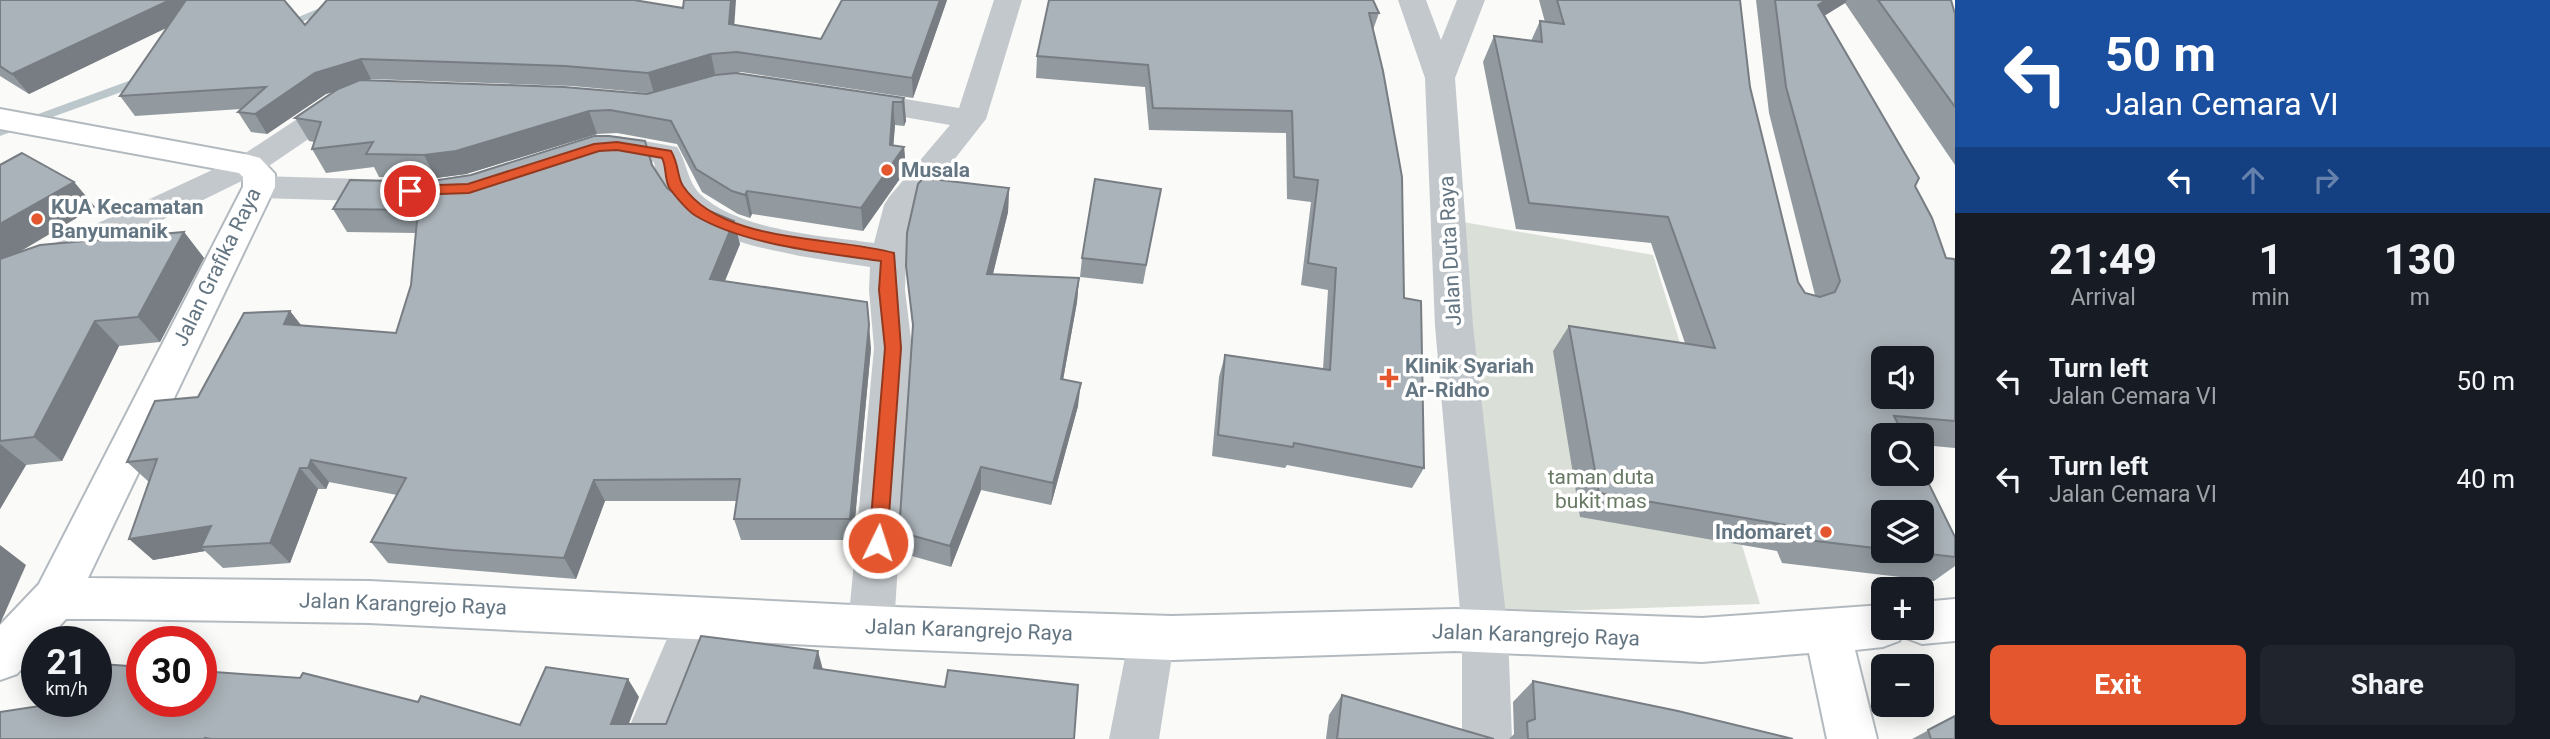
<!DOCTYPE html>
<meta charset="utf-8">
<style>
body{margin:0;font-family:Roboto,sans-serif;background:#20242c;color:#f1f3f6;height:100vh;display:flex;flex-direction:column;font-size:26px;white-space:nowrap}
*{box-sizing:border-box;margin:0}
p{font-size:23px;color:#9ea1a6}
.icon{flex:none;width:38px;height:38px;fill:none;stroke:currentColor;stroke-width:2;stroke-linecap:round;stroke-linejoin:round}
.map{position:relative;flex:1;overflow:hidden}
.drawer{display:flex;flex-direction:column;background:#171b24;width:595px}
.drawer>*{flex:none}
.guide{background:#1a4fa0;color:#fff;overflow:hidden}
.fabs{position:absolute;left:1871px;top:346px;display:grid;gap:14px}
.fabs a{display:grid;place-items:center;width:63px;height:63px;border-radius:10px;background:#171b24;box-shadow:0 4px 18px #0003;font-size:35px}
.speed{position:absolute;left:21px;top:626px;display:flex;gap:14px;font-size:35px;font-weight:700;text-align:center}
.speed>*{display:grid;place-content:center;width:91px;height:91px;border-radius:50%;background:#171b24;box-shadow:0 4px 18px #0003;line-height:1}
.speed small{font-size:18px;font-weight:400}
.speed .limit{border:10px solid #d22;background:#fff;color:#111}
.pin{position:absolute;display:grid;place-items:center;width:60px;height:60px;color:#fff;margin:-30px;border:4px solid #fff;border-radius:50%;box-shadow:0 2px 7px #0007}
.me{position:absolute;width:77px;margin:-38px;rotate:4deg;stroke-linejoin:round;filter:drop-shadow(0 0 5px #0008)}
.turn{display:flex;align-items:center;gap:24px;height:147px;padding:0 35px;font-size:32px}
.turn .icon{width:91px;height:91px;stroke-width:2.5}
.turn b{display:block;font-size:49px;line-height:60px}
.lanes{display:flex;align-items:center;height:66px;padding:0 35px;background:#0003;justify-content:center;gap:35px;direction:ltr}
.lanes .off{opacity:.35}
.eta{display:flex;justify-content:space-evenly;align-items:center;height:119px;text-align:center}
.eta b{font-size:42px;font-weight:700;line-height:49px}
.action{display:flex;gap:14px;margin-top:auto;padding:14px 35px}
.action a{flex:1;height:80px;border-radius:10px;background:#e4572e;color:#fff;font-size:28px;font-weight:700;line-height:80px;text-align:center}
.action a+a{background:#20242c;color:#f1f3f6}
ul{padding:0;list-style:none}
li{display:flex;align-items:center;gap:21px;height:98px;padding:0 35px}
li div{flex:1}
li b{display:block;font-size:26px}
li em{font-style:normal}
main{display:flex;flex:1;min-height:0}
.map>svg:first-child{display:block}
</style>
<main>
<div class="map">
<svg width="1955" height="739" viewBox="0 0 1955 739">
<rect width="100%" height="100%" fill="#fafaf8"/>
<!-- green -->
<path fill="#dadfd7" d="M1457,221L1653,255L1760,604L1495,613Z"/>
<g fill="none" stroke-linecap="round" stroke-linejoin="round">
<!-- stream -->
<g fill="#bbc7cb" fill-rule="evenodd">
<path d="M339,0H355L287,28L277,26Z"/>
<path d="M145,75L151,79L149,82L0,136V128Z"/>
</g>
<defs>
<path id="secondary" d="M0,109L249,155L260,158L275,174V187L88,578L369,581L893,607L1172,616L1455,609L1702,618L1883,605V628H1922V602L1955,599V641L1922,644L1906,638L1903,633L1899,641L1883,647L1855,650L1877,739H1827L1809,653L1702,662L1455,651L1172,660L893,649L369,623L104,619H66L45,642H37V652L17,674L0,680V625L39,584L243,187V177L239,173L0,129Z"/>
</defs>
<!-- secondary casing -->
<use href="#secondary" stroke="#b3babf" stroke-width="4"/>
<!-- street -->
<g fill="#c3c8cc" fill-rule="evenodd">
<path d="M994,0H1022L986,119L917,207L906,257L905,290L912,348L894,626L887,641L871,647L855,641L848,626L874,348L869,290L870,267C819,259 713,247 676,209C663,195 657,181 654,162L617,156L598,158L587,155L582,148L587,141L617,136L677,147C687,162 687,181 700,194C739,231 824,236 874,243L884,205L889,197L950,125L852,108L841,105L837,99L841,93L852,90L959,108Z"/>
<path d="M1398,0H1426L1441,40L1457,0H1485L1455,78L1473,326L1508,633L1512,739H1462V633L1435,326L1425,78Z"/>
<path d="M346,91L357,94L361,100L357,106L260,172L66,267L0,290V264L42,249L238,158L335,94Z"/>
<path d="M259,176L397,180L409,183L414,191L409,199L397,202L259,198L247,195L243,187L247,179Z"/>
<path d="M698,598L714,604L721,619L674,739H624L682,604Z"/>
<path d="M1152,615L1168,622L1175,637L1159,739H1109L1129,637L1136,622Z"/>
</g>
<!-- secondary -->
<use href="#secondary" fill="#fff" fill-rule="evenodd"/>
</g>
<!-- wall -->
<g fill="#929a9f" fill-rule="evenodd">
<path d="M0,0L305,25H734L821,39L947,0L913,98L741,72L737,73L904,98L906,121L904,126L895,125L893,145L904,147L906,170L863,231L752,214L750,218L738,214L702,192L677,144L617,133L597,134L466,174L436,178L379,177L374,167L326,173L312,149L314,142L309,141L295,118L336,91L326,94L267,134L251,132L238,112L241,109L135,116L120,96L167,27L29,94L0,76ZM371,79L572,86L649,93L369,80Z"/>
<path d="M1049,0L1379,13L1373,30L1424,468L1412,488L1287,465L1285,468L1212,456L1219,377L1225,355L1323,369L1328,290L1301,285L1311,202L1287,199L1286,133L1149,130L1145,87L1036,78L1037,56Z"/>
<path d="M1539,0H1740L1750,87L1798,282L1805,293L1815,295L1769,113L1756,0H1951L1955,14V165L1845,3L1824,16L1915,186L1946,258L1955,261V448L1922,445V436H1883L1955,537V566L1934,581L1782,563L1777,551L1580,517L1553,351L1569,326L1685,343L1651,243L1516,229L1483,62L1494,36L1531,41L1540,21L1545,22ZM1883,513L1922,551H1883Z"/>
<path d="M0,165L74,182L95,207L18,253L184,232L204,258L160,342L119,346L62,461L26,465L0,509Z"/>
<path d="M652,165L667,188L740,244L725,281L871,348L853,540H741L734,519L737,501H605L576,579L467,570L388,563L371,542L397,495L329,482L326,489H318L290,563L223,568L205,551L153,560L149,482L127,462L290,311L301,325L396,333L411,285L416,233L347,232L333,209L425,182Z"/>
<path d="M1009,188L1008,212L993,274L1079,278L1077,302L1063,380L1078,406L1051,505L981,490L951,567L901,553L899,532L913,331L906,266Z"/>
<path d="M1161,189L1143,284L1080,277L1082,258Z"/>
<path d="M1533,681L1793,739H1509L1514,734L1513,702Z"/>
<path d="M1342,695L1494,739H1326L1329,715Z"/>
<path d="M1955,716V739H1912Z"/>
</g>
<!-- shaded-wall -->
<g fill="#777d82">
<path d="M170,0H200L206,9L29,94L12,74Z"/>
<path d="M731,0H736L733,44L729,24Z"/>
<path d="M940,0H947L913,98L912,78Z"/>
<path d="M1826,0H1847L1845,3L1801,30L1818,5Z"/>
<path d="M711,54L715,74L654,93L648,73Z"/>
<path d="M361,59L371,79L326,94L267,134L255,114L315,73Z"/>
<path d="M904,98L906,121L904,126L902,102Z"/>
<path d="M893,102L895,125L892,164L904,147L906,170L863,231L861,208L890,145Z"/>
<path d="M589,111L597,134L466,174L436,178L424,155Z"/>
<path d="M74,182L95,207L0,263V224Z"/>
<path d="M1009,188L1008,212L987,298V274Z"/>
<path d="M747,191L752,214L750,218L745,195Z"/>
<path d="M734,221L740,244L716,302L710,279Z"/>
<path d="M184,232L204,258L160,342L138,317Z"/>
<path d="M1079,278L1077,302L1059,402L1061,379Z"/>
<path d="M867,302L871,348L853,540L850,519Z"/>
<path d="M290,311L307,333L284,324Z"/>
<path d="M95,321L119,346L62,461L34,437Z"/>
<path d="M1081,383L1078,406L1051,505L1053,483Z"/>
<path d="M0,444L26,465L0,509Z"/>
<path d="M311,460L329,482L326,489L308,468Z"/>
<path d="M981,467V490L951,567L950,546Z"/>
<path d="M300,468L318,489L290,563L270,543Z"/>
<path d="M594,480L605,501L576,579L564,558Z"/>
<path d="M211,526L201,547L205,551L153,560L129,539Z"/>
<path d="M0,545L26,565L0,624Z"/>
<path d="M818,651L823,670L814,668Z"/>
<path d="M628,679L639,697L623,739L611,724Z"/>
</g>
<!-- building -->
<g fill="#aab3b9" stroke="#777d82" stroke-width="2" fill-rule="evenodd">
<path d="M0,0H170L12,74L0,66Z"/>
<path d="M186,0H284L305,25L327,0H634L683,8L684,0H731L729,24L821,39L842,0H940L912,78L737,52L711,54L648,73L565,66L361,59L315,73L255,114L238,112L266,87L120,96Z"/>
<path d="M1049,0H1373L1379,13H1369L1383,71L1402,177L1404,298L1421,301L1424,468L1294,443L1293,447L1218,435L1225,355L1330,370L1336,268L1308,263L1318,180L1294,177L1292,111L1153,108L1148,65L1037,56Z"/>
<path d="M1557,0H1740L1750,87L1798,282L1805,293L1820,297L1835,292L1840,281L1786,87L1775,0H1826L1818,5L1919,178L1915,186L1932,218L1946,258L1954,259L1955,261V421L1894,416L1904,436H1883V474H1922V470L1955,537V557L1904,551H1922V513H1883V549L1808,540L1803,528L1599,493L1569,326L1715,348L1668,217L1529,203L1494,36L1542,42L1540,21L1564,24ZM1883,359H1922V397H1883Z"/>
<path d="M1878,0H1951L1955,14V107Z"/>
<path d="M736,73L904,98L902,102H893L890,145L904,147L861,208L747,191L745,195L732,191L696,169L671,121L610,110L589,111L456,151L424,155L366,154L373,142L312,149L321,122L295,118L338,89L360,80L564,87L647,94L715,75Z"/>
<path d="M594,136H609L645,141L652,165L667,188L685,201L734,221L710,279L867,302L869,325L850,519H734L740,479L594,480L564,558L452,550L371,542L406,478L311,460L308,468H300L270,543L201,547L211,526L129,539L157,459L127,462L155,401L198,397L244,313L290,311L284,324L396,333L411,285L418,210L333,209L350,180L425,182L471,175Z"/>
<path d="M22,153L74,182L0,224V165Z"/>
<path d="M923,178L1009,188L987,274L1079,278L1061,379L1081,383L1053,483L981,467L950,546L899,532L913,325L906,266L907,233L918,184Z"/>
<path d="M1095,179L1161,189L1146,265L1082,258Z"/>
<path d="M184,232L138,317L95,321L34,437L0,441V259L40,245Z"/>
<path d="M701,636L818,651L814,668L945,687L948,670L1078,685L1074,739H211L205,738V739H0V712L66,702H96V672L101,664L142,667V702H201V671L300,678L303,673L418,702L421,696L520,725L546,667L628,679L611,724H666Z"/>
<path d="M1533,681L1678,711L1793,739H1528L1527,722L1535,719Z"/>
<path d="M1342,695L1494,739H1337Z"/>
<path d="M1955,716V739H1931L1928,730Z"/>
</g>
<!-- route -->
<path fill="#e4572e" stroke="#94391e" stroke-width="2" d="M617,142L671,151C679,164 677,177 683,186C722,244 834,236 894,253L901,348L887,543L884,548L878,551L871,548L869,543L885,348L879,290L881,261C825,253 745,245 696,216C686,210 677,198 670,189C664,180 667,167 662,158L617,150L599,151L469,193L410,195L403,191L410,186L468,184L594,144Z"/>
<!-- markers -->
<g fill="#e4572e" stroke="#fff" stroke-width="2.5">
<circle cx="887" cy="170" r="7"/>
<circle cx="37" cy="219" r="7"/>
<path d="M1385.5 367.5h7v7h7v7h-7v7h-7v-7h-7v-7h7z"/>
<circle cx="1826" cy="532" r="7"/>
</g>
<g text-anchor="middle" stroke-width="7" stroke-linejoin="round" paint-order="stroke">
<!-- poi labels -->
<g font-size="21" font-weight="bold" fill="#657683" stroke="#fff" text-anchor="start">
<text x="901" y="177">Musala</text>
<text x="51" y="214">KUA Kecamatan<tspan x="51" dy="24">Banyumanik</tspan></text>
<text x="1405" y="373">Klinik Syariah<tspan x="1405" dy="24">Ar-Ridho</tspan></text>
<text x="1812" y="539" text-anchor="end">Indomaret</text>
</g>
<!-- street labels -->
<g font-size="21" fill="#657683" stroke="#fff">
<text transform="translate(1450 251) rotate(-93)" y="7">Jalan Duta Raya</text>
<text transform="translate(217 267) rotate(-64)" y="7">Jalan Grafika Raya</text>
<text transform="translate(403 604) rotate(2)" y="7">Jalan Karangrejo Raya</text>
<text transform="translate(969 630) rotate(2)" y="7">Jalan Karangrejo Raya</text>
<text transform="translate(1536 635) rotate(2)" y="7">Jalan Karangrejo Raya</text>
</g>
<!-- park labels -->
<g font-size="21" fill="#687a64" stroke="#fff">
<text x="1601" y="484">taman duta<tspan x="1601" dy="24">bukit mas</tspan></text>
</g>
</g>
</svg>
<div class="fabs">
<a><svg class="icon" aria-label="sound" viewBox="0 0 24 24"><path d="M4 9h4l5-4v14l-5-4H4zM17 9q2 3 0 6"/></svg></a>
<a><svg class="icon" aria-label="search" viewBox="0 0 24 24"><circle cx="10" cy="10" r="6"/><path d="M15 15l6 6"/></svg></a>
<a><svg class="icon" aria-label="layers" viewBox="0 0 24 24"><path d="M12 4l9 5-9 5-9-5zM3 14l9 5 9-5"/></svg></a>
<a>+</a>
<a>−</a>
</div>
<div class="speed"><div>21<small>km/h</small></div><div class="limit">30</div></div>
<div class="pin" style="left:410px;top:191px;background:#d93025"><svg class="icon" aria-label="arrive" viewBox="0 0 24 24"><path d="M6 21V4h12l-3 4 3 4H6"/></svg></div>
<svg class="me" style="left:878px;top:543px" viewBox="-20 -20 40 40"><circle r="17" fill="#e4572e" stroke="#fff" stroke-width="3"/><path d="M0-11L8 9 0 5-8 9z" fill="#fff"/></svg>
</div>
<section class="drawer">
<div class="guide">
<div class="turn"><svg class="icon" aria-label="left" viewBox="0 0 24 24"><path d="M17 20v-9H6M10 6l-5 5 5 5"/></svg><div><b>50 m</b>Jalan Cemara VI</div></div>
<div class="lanes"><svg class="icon" aria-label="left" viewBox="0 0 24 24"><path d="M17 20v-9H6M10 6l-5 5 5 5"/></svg><svg class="icon off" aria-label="ahead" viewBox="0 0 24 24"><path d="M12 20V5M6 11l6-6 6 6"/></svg><svg class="icon off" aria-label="right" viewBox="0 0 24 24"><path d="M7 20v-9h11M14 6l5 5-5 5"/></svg></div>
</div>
<div class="eta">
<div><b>21:49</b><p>Arrival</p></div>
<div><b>1</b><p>min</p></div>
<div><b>130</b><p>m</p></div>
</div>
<ul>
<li><svg class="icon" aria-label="left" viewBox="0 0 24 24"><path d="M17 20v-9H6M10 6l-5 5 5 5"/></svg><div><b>Turn left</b><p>Jalan Cemara VI</p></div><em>50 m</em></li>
<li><svg class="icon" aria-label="left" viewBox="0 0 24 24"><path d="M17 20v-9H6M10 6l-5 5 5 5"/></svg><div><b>Turn left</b><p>Jalan Cemara VI</p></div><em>40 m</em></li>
</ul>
<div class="action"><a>Exit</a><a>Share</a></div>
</section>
</main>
